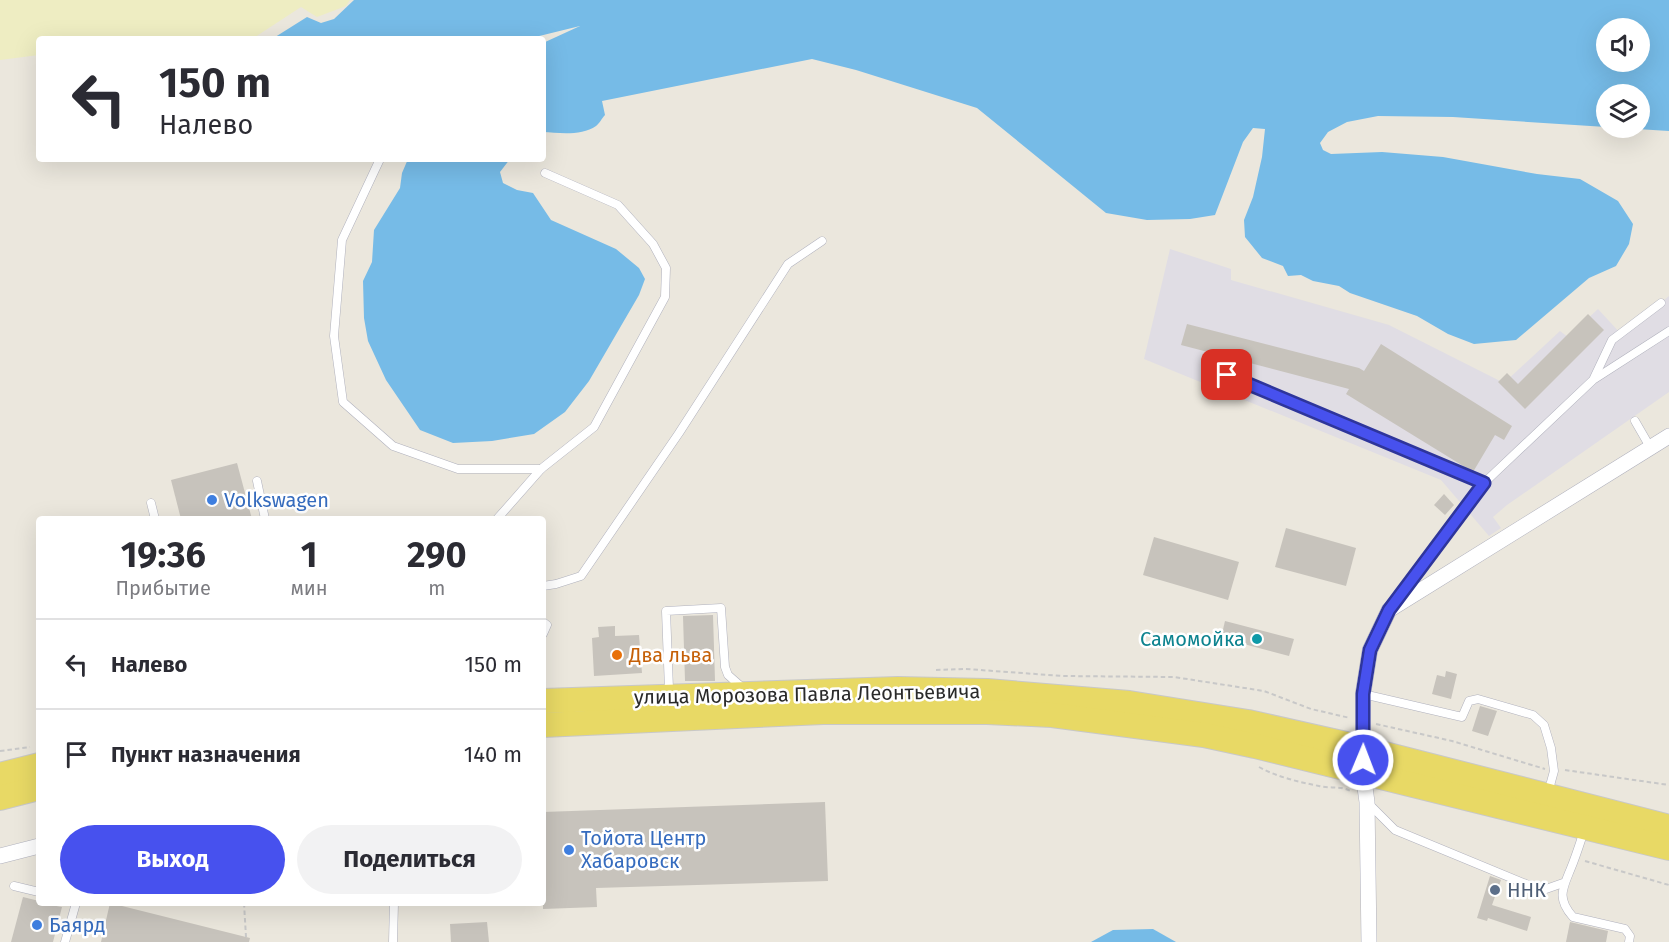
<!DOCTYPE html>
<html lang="ru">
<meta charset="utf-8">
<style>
body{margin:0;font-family:"Fira Sans",sans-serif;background:#f2f2f3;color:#2b2b33;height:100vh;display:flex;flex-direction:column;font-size:22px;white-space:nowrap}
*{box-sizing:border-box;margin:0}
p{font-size:20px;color:#7c7c81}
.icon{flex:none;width:33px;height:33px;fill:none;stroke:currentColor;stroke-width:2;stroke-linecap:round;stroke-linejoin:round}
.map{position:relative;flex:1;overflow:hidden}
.panel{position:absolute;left:36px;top:516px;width:510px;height:390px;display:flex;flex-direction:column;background:#fff;border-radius:6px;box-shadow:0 6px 24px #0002}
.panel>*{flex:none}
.hud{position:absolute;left:36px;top:36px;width:510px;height:126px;border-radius:6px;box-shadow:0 6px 24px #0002;background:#fff;color:#2b2b33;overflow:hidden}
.fabs{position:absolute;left:1596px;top:18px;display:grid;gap:12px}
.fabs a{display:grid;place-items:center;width:54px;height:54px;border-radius:50%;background:#fff;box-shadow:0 6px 24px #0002;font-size:30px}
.pin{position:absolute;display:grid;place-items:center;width:51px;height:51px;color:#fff;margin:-26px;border-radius:12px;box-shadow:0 3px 9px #0006}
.me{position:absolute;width:66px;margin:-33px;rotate:1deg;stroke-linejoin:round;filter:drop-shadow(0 0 4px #0008)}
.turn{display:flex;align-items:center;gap:21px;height:126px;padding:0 24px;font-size:27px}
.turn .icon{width:78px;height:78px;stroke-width:2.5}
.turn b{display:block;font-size:42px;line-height:51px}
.eta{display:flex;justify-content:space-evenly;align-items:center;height:102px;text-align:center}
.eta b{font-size:36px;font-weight:700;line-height:42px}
.action{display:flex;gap:12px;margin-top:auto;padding:12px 24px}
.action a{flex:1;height:69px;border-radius:36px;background:#4751ee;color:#fff;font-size:24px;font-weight:700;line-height:69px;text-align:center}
.action a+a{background:#f2f2f3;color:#2b2b33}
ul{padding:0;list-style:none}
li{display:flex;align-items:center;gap:18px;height:90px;padding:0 24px;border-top:2px solid #e1e1e2}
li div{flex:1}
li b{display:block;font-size:22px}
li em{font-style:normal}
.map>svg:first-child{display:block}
</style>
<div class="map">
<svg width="1669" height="942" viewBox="0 0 1669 942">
<rect width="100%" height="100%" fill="#ebe7dd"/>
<!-- industrial -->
<path fill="#e0dde4" d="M1170,249L1231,269V280L1389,325L1504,383L1560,331L1568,337L1598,309L1622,335L1669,296V392L1507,505L1493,517L1501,528L1489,536L1441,480L1144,359Z"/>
<!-- sand -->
<path fill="#eeedc2" d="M0,0H350L346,6L317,17L301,7L252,39H39V55L0,60Z"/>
<!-- water -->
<g fill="#76bbe7" fill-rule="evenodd">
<path d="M354,0H1669V131L1621,128H1640V94H1606V127L1453,117L1378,116L1347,122L1328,132L1320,143L1323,150L1331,154L1382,152L1443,157L1537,174L1580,179L1618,201L1633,224L1629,244L1616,266L1589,278L1516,340L1474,344L1448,334L1417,316L1350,293L1339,286L1313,281L1301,275L1288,276L1283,266L1262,258L1245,237L1244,220L1253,197L1262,157L1265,129L1253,128L1243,142L1215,215L1190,219L1147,220L1106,213L977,108L856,70L812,59L602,101L605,115C602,118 599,124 596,126C582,136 559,133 543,132V43L580,26L527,39H272L307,17L321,23L334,19ZM1606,28H1640V62H1606Z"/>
<path d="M408,159H510L500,172L503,183L517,190L533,193L551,220L616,249L639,268L645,279L639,295L589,381L565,412L534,434L492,441L453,443L420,430L386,380L368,341L364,318L363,281L372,262L374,230L400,188L402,173Z"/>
<path d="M1153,929L1176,942H1091L1113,930Z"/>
</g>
<!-- building -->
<g fill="#c7c3bc">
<path d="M1588,314L1604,330L1525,409L1498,382L1507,373L1518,384Z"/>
<path d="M1187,324L1359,368L1364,371L1381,344L1512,426L1504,440L1495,435L1473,472L1346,394L1349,389L1181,345Z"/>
<path d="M237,463L252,519H181L171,480Z"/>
<path d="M1444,494L1454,505L1445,515L1434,505Z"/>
<path d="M1286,528L1356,548L1346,586L1275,567Z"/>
<path d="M1154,537L1239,562L1228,600L1143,575Z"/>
<path d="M713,615L715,681H685L683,616Z"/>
<path d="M1225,621L1294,639L1289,656L1221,638Z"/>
<path d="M615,626V636L639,635L642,673L594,676L592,638L599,637L598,627Z"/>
<path d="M1446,671L1457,674L1451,699L1432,694L1437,675L1445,677Z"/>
<path d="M1480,706L1497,711L1488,736L1472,731Z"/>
<path d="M825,802L828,881L596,888L597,907L543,909V812Z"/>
<path d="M1490,876L1501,880L1492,905L1531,917L1527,931L1488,918L1487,921L1477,918Z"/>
<path d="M23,897L39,901V903L62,907L53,942H11Z"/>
<path d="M110,903L250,938L249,942H101Z"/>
<path d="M487,922L489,942H451L450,924Z"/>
<path d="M1570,922L1608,931L1606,942H1566Z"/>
</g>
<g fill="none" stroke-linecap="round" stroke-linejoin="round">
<defs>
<g id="lane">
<path d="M380,159L342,240L334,336L343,402L393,446L458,469H541"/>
<path d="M1227,375L1484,483L1397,600"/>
<path d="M1594,378L1612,340L1661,303"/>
<path d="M1635,421L1650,447"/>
<path d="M257,481L265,519"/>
<path d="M1484,483L1593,380L1669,331"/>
<path d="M151,503L155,519"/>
<path d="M497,519L541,469L594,427L665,297L666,268L653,244L618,205L545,173"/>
<path d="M543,586L556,584L581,576L679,433L788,264L822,241"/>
<path d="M543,622L547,625L543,634"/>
<path d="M664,692L669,689L666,611L721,608L725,667L728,675L744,689"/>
<path d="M1363,694L1462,717L1469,701L1478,699L1533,715L1544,725L1551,748L1554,771L1548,793"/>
<path d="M1368,803L1395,830L1526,884L1546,889L1563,883"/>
<path d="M1584,831C1580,843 1576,856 1571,868C1563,888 1556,898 1573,917L1625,929L1630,936L1629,942"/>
<path d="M14,886L39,892"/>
<path d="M65,942L76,903"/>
<path d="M393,942L394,903"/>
</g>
<g id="street">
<path d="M0,856L39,846"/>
<path d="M1369,942L1367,802L1363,773V694L1370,650L1389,610L1669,436"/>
</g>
<g id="primary">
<path d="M543,701L898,689L987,691L1129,703L1248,722L1346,744L1669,827"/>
<path d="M543,725L823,712H987L1052,715L1204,735L1255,746L1669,848"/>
<path d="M0,775L39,765"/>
<path d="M0,798L39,788"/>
</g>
</defs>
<!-- lane casing -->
<use href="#lane" stroke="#b0b1bd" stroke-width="9"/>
<!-- street casing -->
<use href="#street" stroke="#b0b1bd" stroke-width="16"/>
<!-- primary casing -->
<use href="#primary" stroke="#c8c8c8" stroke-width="26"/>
<!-- path -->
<g stroke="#c8c8c8" stroke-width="2" stroke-dasharray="4.5 3" stroke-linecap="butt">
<path d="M936,670L966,669L1063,676L1174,677L1264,691L1311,709L1350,718"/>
<path d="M1376,724L1452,741L1545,769"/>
<path d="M0,751L30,747"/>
<path d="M1259,767C1277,777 1299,782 1319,786C1330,789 1342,785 1352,792"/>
<path d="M1565,770L1669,785"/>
<path d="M1585,861L1669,885"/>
<path d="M244,903L246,937"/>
</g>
<!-- lane -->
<use href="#lane" stroke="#fff" stroke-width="8"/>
<!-- street -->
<use href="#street" stroke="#fff" stroke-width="15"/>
<!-- primary -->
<use href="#primary" stroke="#e8d965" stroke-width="24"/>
</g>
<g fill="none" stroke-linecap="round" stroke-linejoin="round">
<defs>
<path id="route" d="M1227,375L1484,483L1389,610L1370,650L1363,694V760"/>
</defs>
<!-- route casing -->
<use href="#route" stroke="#2e359b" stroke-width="15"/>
<!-- route -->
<use href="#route" stroke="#4751ee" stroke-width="10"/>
</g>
<!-- markers -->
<g fill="#3f7fe0" stroke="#fff" stroke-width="2">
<circle cx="212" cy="500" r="6"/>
<circle cx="569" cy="850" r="6"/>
<circle cx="37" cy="925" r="6"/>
</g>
<circle fill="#0f9aa8" stroke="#fff" stroke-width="2" cx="1257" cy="639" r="6"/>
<circle fill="#e8710a" stroke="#fff" stroke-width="2" cx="617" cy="655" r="6"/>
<circle fill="#5c6f8a" stroke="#fff" stroke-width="2" cx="1495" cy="890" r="6"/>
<g text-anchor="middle" stroke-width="5" stroke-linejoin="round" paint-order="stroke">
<!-- shop labels -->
<g font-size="20" fill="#366cbe" stroke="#fff" text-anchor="start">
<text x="224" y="507">Volkswagen</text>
<text x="581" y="845">Тойота Центр<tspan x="581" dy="23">Хабаровск</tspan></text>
<text x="49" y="932">Баярд</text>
</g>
<!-- culture labels -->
<g font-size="20" fill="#0d838f" stroke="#fff" text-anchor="end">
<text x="1245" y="646">Самомойка</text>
</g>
<!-- food labels -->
<g font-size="20" fill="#c56008" stroke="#fff" text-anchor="start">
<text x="629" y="662">Два льва</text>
</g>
<!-- street labels -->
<g font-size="20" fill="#2a2a2a" stroke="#fff">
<text transform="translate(807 694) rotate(-1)" y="7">улица Морозова Павла Леонтьевича</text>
</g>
<!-- service labels -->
<g font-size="20" fill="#4e5e75" stroke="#fff" text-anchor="start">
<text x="1507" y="897">ННК</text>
</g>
</g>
</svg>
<div class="fabs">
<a><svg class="icon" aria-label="sound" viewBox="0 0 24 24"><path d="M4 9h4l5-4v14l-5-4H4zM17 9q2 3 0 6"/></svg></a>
<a><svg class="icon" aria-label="layers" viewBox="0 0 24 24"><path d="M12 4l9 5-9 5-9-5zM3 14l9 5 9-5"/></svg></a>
</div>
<div class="pin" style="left:1227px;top:375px;background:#d93025"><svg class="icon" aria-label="arrive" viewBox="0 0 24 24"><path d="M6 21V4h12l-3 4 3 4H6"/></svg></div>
<svg class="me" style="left:1363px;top:760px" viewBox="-20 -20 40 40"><circle r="17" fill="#4751ee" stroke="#fff" stroke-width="3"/><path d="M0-11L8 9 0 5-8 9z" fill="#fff"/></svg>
<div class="hud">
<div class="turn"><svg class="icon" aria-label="left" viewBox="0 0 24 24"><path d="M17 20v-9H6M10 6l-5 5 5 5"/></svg><div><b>150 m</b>Налево</div></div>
</div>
<section class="panel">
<div class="eta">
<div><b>19:36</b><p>Прибытие</p></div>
<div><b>1</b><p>мин</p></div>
<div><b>290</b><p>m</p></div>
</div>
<ul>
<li><svg class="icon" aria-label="left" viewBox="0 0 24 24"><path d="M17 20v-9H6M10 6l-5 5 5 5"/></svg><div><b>Налево</b></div><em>150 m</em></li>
<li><svg class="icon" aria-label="arrive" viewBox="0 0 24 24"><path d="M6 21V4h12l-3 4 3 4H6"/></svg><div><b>Пункт назначения</b></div><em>140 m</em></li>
</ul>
<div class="action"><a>Выход</a><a>Поделиться</a></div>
</section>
</div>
